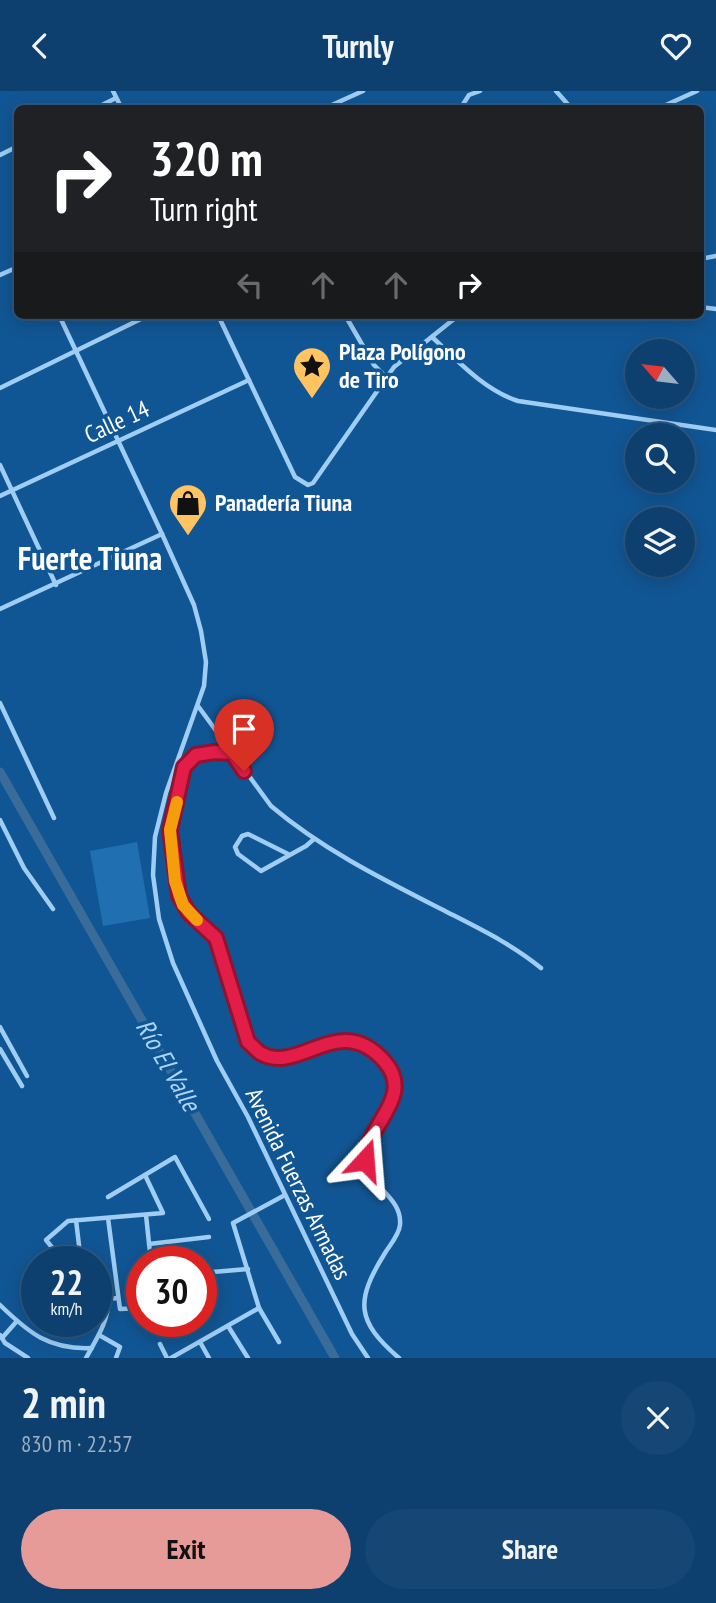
<!DOCTYPE html>
<meta charset="utf-8">
<style>
body{margin:0;font-family:"PT Sans Narrow",sans-serif;background:#164774;color:#f1f3f6;height:100vh;display:flex;flex-direction:column;font-size:26px;white-space:nowrap}
*{box-sizing:border-box;margin:0}
p{font-size:23px;color:#9aafc3}
.icon{flex:none;width:38px;height:38px;fill:none;stroke:currentColor;stroke-width:2;stroke-linecap:round;stroke-linejoin:round}
.map{position:relative;height:1267px;overflow:hidden}
.details{display:flex;flex-direction:column;background:#0d406f;flex:1}
.details>*{flex:none}
.top-card{position:absolute;left:14px;top:14px;width:690px;height:214px;border-radius:10px;box-shadow:0 4px 18px #0003,0 0 0 2px #2d5982;background:#202124;color:#fff;overflow:hidden}
.needle{width:46px;rotate:298deg}
.fabs{position:absolute;left:625px;top:248px;display:grid;gap:14px}
.fabs a{display:grid;place-items:center;width:70px;height:70px;border-radius:50%;background:#0d406f;box-shadow:0 4px 18px #0003,0 0 0 2px #2d5982;font-size:35px}
.speed{position:absolute;left:21px;top:1155px;display:flex;gap:14px;font-size:35px;font-weight:700;text-align:center}
.speed>*{display:grid;place-content:center;width:91px;height:91px;border-radius:50%;background:#0d406f;box-shadow:0 4px 18px #0003,0 0 0 2px #2d5982;line-height:1}
.speed small{font-size:18px;font-weight:400}
.speed .limit{border:10px solid #d22;background:#fff;color:#111}
.pin{position:absolute;display:grid;place-items:center;width:60px;height:60px;color:#fff;margin:-72px -30px;border-radius:50% 50% 50% 0;rotate:-45deg;box-shadow:0 0 7px #0007}
.pin .icon{rotate:45deg}
.me{position:absolute;width:77px;margin:-38px;rotate:19deg;stroke-linejoin:round;filter:drop-shadow(0 0 5px #0008)}
.turn{display:flex;align-items:center;gap:24px;height:147px;padding:0 21px;font-size:32px}
.turn .icon{width:91px;height:91px;stroke-width:2.5}
.turn b{display:block;font-size:49px;line-height:60px}
.lanes{display:flex;align-items:center;height:66px;padding:0 21px;background:#0003;justify-content:center;gap:35px;direction:ltr}
.lanes .off{opacity:.35}
.round{display:grid;place-items:center;flex:none;width:74px;height:74px;border-radius:37px;background:#164774}
.head{display:flex;align-items:center;justify-content:space-between;height:119px;padding:0 21px}
h1{font-size:42px;font-weight:600;line-height:52px}
.cta{display:flex;gap:14px;margin-top:auto;padding:14px 21px}
.cta a{flex:1;height:80px;border-radius:42px;background:#e69b98;color:#111;font-size:28px;font-weight:600;line-height:80px;text-align:center}
.cta a+a{background:#164774;color:#f1f3f6}
header{display:flex;justify-content:space-between;align-items:center;height:91px;padding:0 21px;background:#0d406f;font-size:32px;font-weight:600}
.map>svg:first-child{display:block}
</style>
<header><svg class="icon" aria-label="back" viewBox="0 0 24 24"><path d="M15 5l-7 7 7 7"/></svg>Turnly<svg class="icon" aria-label="heart" viewBox="0 0 24 24"><path d="M12 20l-8-8c-3-5 5-10 8-4 3-6 11-1 8 4z"/></svg></header>
<div class="map">
<svg width="716" height="1267" viewBox="0 0 716 1267">
<rect width="100%" height="100%" fill="#115694"/>
<!-- green -->
<path fill="#1f6fb1" d="M137,751L150,827L103,835L90,760Z"/>
<g fill="none" stroke-linecap="round" stroke-linejoin="round">
<!-- river -->
<path stroke="#3a6c99" stroke-width="9" d="M0,681L335,1267"/>
<!-- minor -->
<g stroke="#9fcdf3" stroke-width="4.5">
<path d="M113,0L122,18"/>
<path d="M556,0L572,18"/>
<path d="M94,18L116,7"/>
<path d="M323,18L363,0"/>
<path d="M460,18L469,4L480,0"/>
<path d="M657,18L697,0"/>
<path d="M0,64L18,55"/>
<path d="M700,168L716,165"/>
<path d="M0,184L18,176"/>
<path d="M700,216L716,218"/>
<path d="M59,224L162,443L194,514L201,540L206,571L204,595L166,702L155,746L153,784L159,828L173,872L217,970L248,1026L352,1243L368,1267"/>
<path d="M218,224L295,386L308,394L313,392L394,276L459,224"/>
<path d="M345,224L374,274L385,285"/>
<path d="M509,224L522,227L587,224"/>
<path d="M432,246C457,269 484,299 518,310L716,339"/>
<path d="M0,297L149,224"/>
<path d="M0,374L56,494"/>
<path d="M0,405L249,289"/>
<path d="M0,518L162,443"/>
<path d="M0,612L54,727"/>
<path d="M198,615L271,715C323,759 384,789 445,820C478,837 512,853 541,877"/>
<path d="M184,676L170,739L175,790L179,805L189,822L216,847L248,951C252,954 256,959 260,962C299,986 337,919 384,970C417,1005 370,1028 365,1060C361,1094 403,1103 400,1134C399,1144 390,1154 385,1162C355,1210 356,1230 399,1267"/>
<path d="M172,687C195,666 197,659 231,662"/>
<path d="M0,729L24,777L53,818"/>
<path d="M288,763L248,743L242,745L235,756L238,763L261,780L306,755L314,748"/>
<path d="M0,936L27,985"/>
<path d="M0,958L22,995"/>
<path d="M108,1106L175,1066L209,1128"/>
<path d="M146,1124L151,1171"/>
<path d="M108,1127L120,1218L142,1217"/>
<path d="M76,1129L81,1171"/>
<path d="M149,1153L209,1146"/>
<path d="M64,1171L46,1149L68,1130L163,1122L145,1084"/>
<path d="M201,1182L248,1178"/>
<path d="M96,1209L118,1207"/>
<path d="M0,1214C29,1242 49,1259 92,1257"/>
<path d="M59,1230H62"/>
<path d="M228,1235L248,1267"/>
<path d="M0,1244L5,1252L28,1267"/>
<path d="M99,1244L120,1256L116,1267"/>
<path d="M2,1247L17,1230"/>
<path d="M200,1251L209,1267"/>
<path d="M279,1251L259,1217L233,1132L285,1104"/>
<path d="M160,1253L167,1267"/>
<path d="M86,1267C97,1247 108,1231 109,1208"/>
<path d="M171,1267L259,1217"/>
</g>
</g>
<g fill="none" stroke-linecap="round" stroke-linejoin="round">
<defs>
<path id="route" d="M244,680L232,662L215,661L196,664L184,676L170,739L179,805L189,822L216,847L248,951C252,954 256,959 260,962C300,985 339,918 385,971C415,1006 366,1034 365,1069"/>
</defs>
<!-- route casing -->
<use href="#route" stroke="#92132f" stroke-width="18"/>
<!-- route -->
<use href="#route" stroke="#e11d48" stroke-width="12"/>
<!-- slow -->
<path stroke="#f59e0b" stroke-width="12" d="M177,711L170,739L175,790L183,814L197,829"/>
</g>
<!-- icons -->
<defs>
<symbol id="sight-pin" viewBox="-11 -11 22 30"><path d="M0 17L-7.5 6A9.5 9.5 0 1 1 7.5 6Z" fill="#ffc361" stroke="#115694"/><path d="M0-6L1.8-2.2L6-1.7L2.9 1.2L3.7 5.4L0 3.3L-3.7 5.4L-2.9 1.2L-6-1.7L-1.8-2.2Z" fill="#111"/></symbol>
<symbol id="shop-pin" viewBox="-11 -11 22 30"><path d="M0 17L-7.5 6A9.5 9.5 0 1 1 7.5 6Z" fill="#ffc361" stroke="#115694"/><path d="M-5-2.5h2.3a2.7 3.5 0 0 1 5.4 0H5L5.5 6h-11ZM-1.5-2.5h3a1.5 2.3 0 0 0-3 0Z" fill="#111"/></symbol>
</defs>
<g fill-rule="evenodd">
<use href="#sight-pin" x="290" y="253" width="44" height="60"/>
<use href="#shop-pin" x="166" y="390" width="44" height="60"/>
</g>
<g text-anchor="middle" stroke-width="7" stroke-linejoin="round" paint-order="stroke">
<!-- poi labels -->
<g font-size="24" font-weight="bold" fill="#fff" stroke="#115694" text-anchor="start">
<text x="339" y="269">Plaza Polígono<tspan x="339" dy="28">de Tiro</tspan></text>
<text x="215" y="420">Panadería Tiuna</text>
</g>
<!-- street labels -->
<g font-size="24" fill="#fff" stroke="#115694">
<text transform="translate(117 331) rotate(-25)" y="8">Calle 14</text>
<text transform="translate(298 1093) rotate(64)" y="8">Avenida Fuerzas Armadas</text>
</g>
<!-- water labels -->
<g font-size="26" font-style="italic" fill="#abd6fa" stroke="#115694">
<text transform="translate(168 974) rotate(60)" y="9">Río El Valle</text>
</g>
<!-- district labels -->
<g font-size="32" font-weight="bold" fill="#fff" stroke="#115694">
<text x="90" y="479">Fuerte Tiuna</text>
</g>
</g>
</svg>
<div class="fabs">
<a><svg class="needle" viewBox="-14 -14 28 28"><path d="M0-13l5 13h-10z" fill="#e53935"/><path d="M0 13l5-13h-10z" fill="#9aafc3"/></svg></a>
<a><svg class="icon" aria-label="search" viewBox="0 0 24 24"><circle cx="10" cy="10" r="6"/><path d="M15 15l6 6"/></svg></a>
<a><svg class="icon" aria-label="layers" viewBox="0 0 24 24"><path d="M12 4l9 5-9 5-9-5zM3 14l9 5 9-5"/></svg></a>
</div>
<div class="speed"><div>22<small>km/h</small></div><div class="limit">30</div></div>
<div class="pin" style="left:244px;top:680px;background:#d93025"><svg class="icon" aria-label="arrive" viewBox="0 0 24 24"><path d="M6 21V4h12l-3 4 3 4H6"/></svg></div>
<svg class="me" style="left:365px;top:1069px" viewBox="-20 -20 40 40"><path d="M0-17L14 15 0 8-14 15z" fill="#e11d48" stroke="#fff" stroke-width="4"/></svg>
<div class="top-card">
<div class="turn"><svg class="icon" aria-label="right" viewBox="0 0 24 24"><path d="M7 20v-9h11M14 6l5 5-5 5"/></svg><div><b>320 m</b>Turn right</div></div>
<div class="lanes"><svg class="icon off" aria-label="left" viewBox="0 0 24 24"><path d="M17 20v-9H6M10 6l-5 5 5 5"/></svg><svg class="icon off" aria-label="ahead" viewBox="0 0 24 24"><path d="M12 20V5M6 11l6-6 6 6"/></svg><svg class="icon off" aria-label="ahead" viewBox="0 0 24 24"><path d="M12 20V5M6 11l6-6 6 6"/></svg><svg class="icon" aria-label="right" viewBox="0 0 24 24"><path d="M7 20v-9h11M14 6l5 5-5 5"/></svg></div>
</div>
</div>
<section class="details">
<div class="head"><div><h1>2 min</h1><p>830 m · 22:57</p></div><a class="round"><svg class="icon" aria-label="close" viewBox="0 0 24 24"><path d="M6 6l12 12M18 6L6 18"/></svg></a></div>
<div class="cta"><a>Exit</a><a>Share</a></div>
</section>
